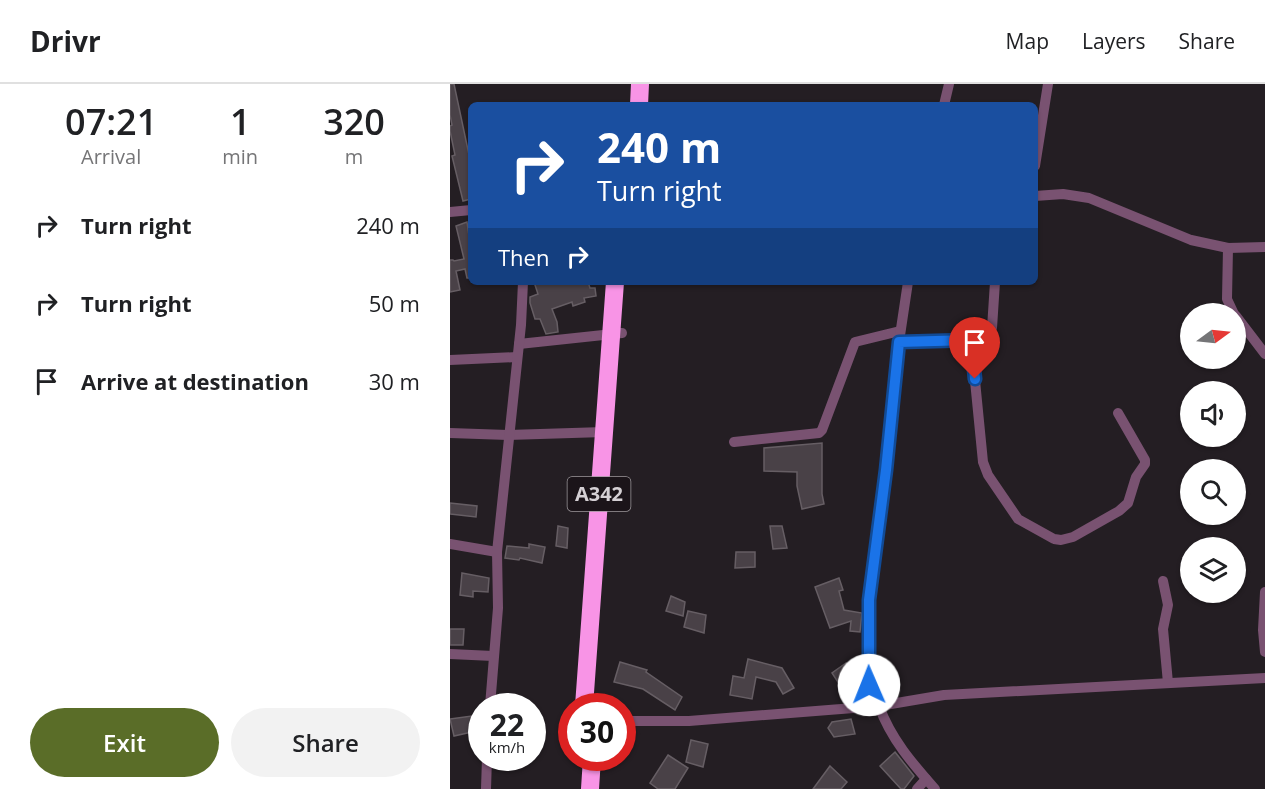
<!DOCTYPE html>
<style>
body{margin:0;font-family:"Open Sans",sans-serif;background:#f2f2f2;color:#202124;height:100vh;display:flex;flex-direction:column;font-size:22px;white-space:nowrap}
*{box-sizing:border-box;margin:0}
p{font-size:20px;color:#757577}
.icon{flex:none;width:33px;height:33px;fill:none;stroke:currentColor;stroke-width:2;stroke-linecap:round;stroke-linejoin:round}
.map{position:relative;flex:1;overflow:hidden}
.sheet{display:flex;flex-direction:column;background:#fff;width:450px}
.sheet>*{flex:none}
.banner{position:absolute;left:18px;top:18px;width:570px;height:183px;border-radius:9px;box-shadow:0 2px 4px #0004;background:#1a4fa0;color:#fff;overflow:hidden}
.needle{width:39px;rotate:75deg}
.tools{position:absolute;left:730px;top:219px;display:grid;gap:12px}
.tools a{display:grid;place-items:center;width:66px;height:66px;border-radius:50%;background:#fff;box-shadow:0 2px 4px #0004;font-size:30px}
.speed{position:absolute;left:18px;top:609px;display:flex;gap:12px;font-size:30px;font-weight:700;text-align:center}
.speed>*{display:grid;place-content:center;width:78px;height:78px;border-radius:50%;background:#fff;box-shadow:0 2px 4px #0004;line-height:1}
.speed small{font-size:15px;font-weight:400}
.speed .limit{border:9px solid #d22;background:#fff;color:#111}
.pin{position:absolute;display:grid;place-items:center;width:51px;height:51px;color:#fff;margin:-62px -26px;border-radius:50% 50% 50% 0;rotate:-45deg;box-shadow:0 0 6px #0007}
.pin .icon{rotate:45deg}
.me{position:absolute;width:66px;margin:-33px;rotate:359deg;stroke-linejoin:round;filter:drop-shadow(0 0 4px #0008)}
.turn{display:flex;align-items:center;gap:21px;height:126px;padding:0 30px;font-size:27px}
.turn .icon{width:78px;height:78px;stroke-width:2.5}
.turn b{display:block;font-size:42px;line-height:51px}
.then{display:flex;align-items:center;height:57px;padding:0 30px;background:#0003;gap:12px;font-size:22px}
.eta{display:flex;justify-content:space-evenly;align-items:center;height:102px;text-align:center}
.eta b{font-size:36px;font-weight:600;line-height:42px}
.cta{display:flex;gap:12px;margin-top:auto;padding:12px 30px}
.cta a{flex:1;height:69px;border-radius:36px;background:#5a6d28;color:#fff;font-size:24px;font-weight:600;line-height:69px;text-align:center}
.cta a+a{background:#f2f2f2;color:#202124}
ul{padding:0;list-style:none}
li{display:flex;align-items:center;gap:18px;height:78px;padding:0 30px}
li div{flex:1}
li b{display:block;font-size:22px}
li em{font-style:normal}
header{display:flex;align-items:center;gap:36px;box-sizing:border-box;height:84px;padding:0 30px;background:#fff;border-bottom:2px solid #e0e0e0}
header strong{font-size:28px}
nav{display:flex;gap:33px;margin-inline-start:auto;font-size:21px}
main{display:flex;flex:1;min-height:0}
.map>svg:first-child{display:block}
</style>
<header>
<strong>Drivr</strong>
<nav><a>Map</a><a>Layers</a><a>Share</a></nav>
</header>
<main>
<section class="sheet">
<div class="eta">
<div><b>07:21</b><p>Arrival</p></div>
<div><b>1</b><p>min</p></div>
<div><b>320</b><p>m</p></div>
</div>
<ul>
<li><svg class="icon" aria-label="right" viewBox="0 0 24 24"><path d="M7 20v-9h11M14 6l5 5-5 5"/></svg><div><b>Turn right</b></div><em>240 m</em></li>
<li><svg class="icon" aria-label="right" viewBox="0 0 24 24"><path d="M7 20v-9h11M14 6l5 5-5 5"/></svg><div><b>Turn right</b></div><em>50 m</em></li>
<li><svg class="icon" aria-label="arrive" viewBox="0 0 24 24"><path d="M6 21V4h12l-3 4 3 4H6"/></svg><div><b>Arrive at destination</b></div><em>30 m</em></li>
</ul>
<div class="cta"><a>Exit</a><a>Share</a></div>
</section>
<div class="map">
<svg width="815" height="705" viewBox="0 0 815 705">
<rect width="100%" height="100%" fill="#241e23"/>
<!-- building -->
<g fill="#494147" stroke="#665e64" stroke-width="1.5">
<path d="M0,0H4L21,80V115L13,117L2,72L5,71L0,47V42L2,41L0,31Z"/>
<path d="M17,138L21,166V194H17L15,185L6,187L10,206L0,208V176H3L4,177L14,175L6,142Z"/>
<path d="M84,198H138L140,204H145L146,212L134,214L135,218L123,222L122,218L102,225L107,238L108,248L96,250L90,235H85L80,219V213L88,210Z"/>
<path d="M372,359V410L374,420L352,425L347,402V388L314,387V364Z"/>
<path d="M0,419L27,422L26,433L0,430Z"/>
<path d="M108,442L118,444L117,464L106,462Z"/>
<path d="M320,442H332L337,464L323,465Z"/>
<path d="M79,460L95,463L92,479L70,474L69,476L55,474L57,462L79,464Z"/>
<path d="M286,468H305V483L285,484Z"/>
<path d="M12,489L39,494L38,508L23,507V513L10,511Z"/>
<path d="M389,494L393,506L389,507L394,526L412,529L410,548L400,547L401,537L380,544L365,503Z"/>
<path d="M221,512L235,518L233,532L216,527Z"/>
<path d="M238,527L256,531L254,549L234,543Z"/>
<path d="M0,545H14L13,561H0Z"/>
<path d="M298,575L332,584L344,604L333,610L326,598L306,593L302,615L280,611L283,592L294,594Z"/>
<path d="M170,578L197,586L196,588L232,613L225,626L193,605L164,598Z"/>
<path d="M396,579L406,595L393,606L382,589Z"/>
<path d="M29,631L31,646L4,652L0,635Z"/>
<path d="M401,635L405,650L384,653L378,644L382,638Z"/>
<path d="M241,656L258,660L253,683L236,678Z"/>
<path d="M445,668L464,692L454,705H451L430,682Z"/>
<path d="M218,671L238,684L225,705H208L200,699Z"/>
<path d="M380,682L397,698L391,705H363Z"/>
</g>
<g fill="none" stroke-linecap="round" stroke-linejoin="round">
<!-- street -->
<g stroke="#795271" stroke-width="10">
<path d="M494,21L499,0"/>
<path d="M585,82L598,0"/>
<path d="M585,112L613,110L639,114L741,156L778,164L815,163"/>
<path d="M0,128L21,126"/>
<path d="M778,164L777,215L784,230"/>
<path d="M786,232L815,270"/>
<path d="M521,256L533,378L538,391L568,435L604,455L611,456L623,453L669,427L678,419L686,393L695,380V376L668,329"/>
<path d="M449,258L525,256L542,244L545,198"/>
<path d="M69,260L172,249"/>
<path d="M0,276L67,273"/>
<path d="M0,349L58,351L154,348"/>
<path d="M284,358L369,349L372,346L405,258L450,247"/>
<path d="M0,460L47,468"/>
<path d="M713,497L718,521L713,545L718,599"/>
<path d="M815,508L813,546L815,568"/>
<path d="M0,570L43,572"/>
<path d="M40,622L48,524L47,468L71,241L73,198"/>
<path d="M429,622C441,655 462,679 485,705"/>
<path d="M420,623L419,516L436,386L449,258L458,198"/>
<path d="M172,637H239L429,622L494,611L815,594"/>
<path d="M36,705L37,674"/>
<path d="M467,705L476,695"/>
</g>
<!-- highway -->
<g stroke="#f894e6" stroke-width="18">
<path d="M189,21L190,0"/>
<path d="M134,622L165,198"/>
<path d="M140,705L142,674"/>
</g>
</g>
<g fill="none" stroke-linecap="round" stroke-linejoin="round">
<defs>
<path id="route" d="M419,601V516L436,386L449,258L521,256L525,295"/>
</defs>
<!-- route casing -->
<use href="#route" stroke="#114b97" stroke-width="15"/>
<!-- route -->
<use href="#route" stroke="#1a73e8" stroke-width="10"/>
</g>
<g text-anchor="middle" stroke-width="6" stroke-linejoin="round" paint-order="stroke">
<!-- shield labels -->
<rect fill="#1b1419" stroke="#9d989c" stroke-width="1.5" x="117.5" y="393" width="63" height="34" rx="4.5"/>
<g font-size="20" font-weight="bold" fill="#d5d0d4">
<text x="149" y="417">A342</text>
</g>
</g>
</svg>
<div class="tools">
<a><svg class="needle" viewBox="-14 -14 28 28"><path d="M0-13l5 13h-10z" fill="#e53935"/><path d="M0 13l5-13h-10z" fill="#757577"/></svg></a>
<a><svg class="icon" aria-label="sound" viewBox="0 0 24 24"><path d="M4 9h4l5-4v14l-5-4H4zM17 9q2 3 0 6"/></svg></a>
<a><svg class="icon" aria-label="search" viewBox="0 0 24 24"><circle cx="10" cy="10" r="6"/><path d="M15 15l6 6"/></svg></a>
<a><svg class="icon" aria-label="layers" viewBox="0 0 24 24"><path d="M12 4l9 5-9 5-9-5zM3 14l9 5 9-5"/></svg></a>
</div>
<div class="speed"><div>22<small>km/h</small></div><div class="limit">30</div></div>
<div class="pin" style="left:525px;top:295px;background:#d93025"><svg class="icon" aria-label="arrive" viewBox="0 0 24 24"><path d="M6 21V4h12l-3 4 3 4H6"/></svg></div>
<svg class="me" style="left:419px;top:601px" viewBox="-20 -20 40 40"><circle r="19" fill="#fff"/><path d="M0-13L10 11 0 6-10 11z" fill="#1a73e8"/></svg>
<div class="banner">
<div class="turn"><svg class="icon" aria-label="right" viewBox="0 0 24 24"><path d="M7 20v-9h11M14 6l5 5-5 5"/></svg><div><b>240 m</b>Turn right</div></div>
<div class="then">Then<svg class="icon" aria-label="right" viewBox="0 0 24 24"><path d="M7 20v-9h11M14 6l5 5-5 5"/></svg></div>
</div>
</div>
</main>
